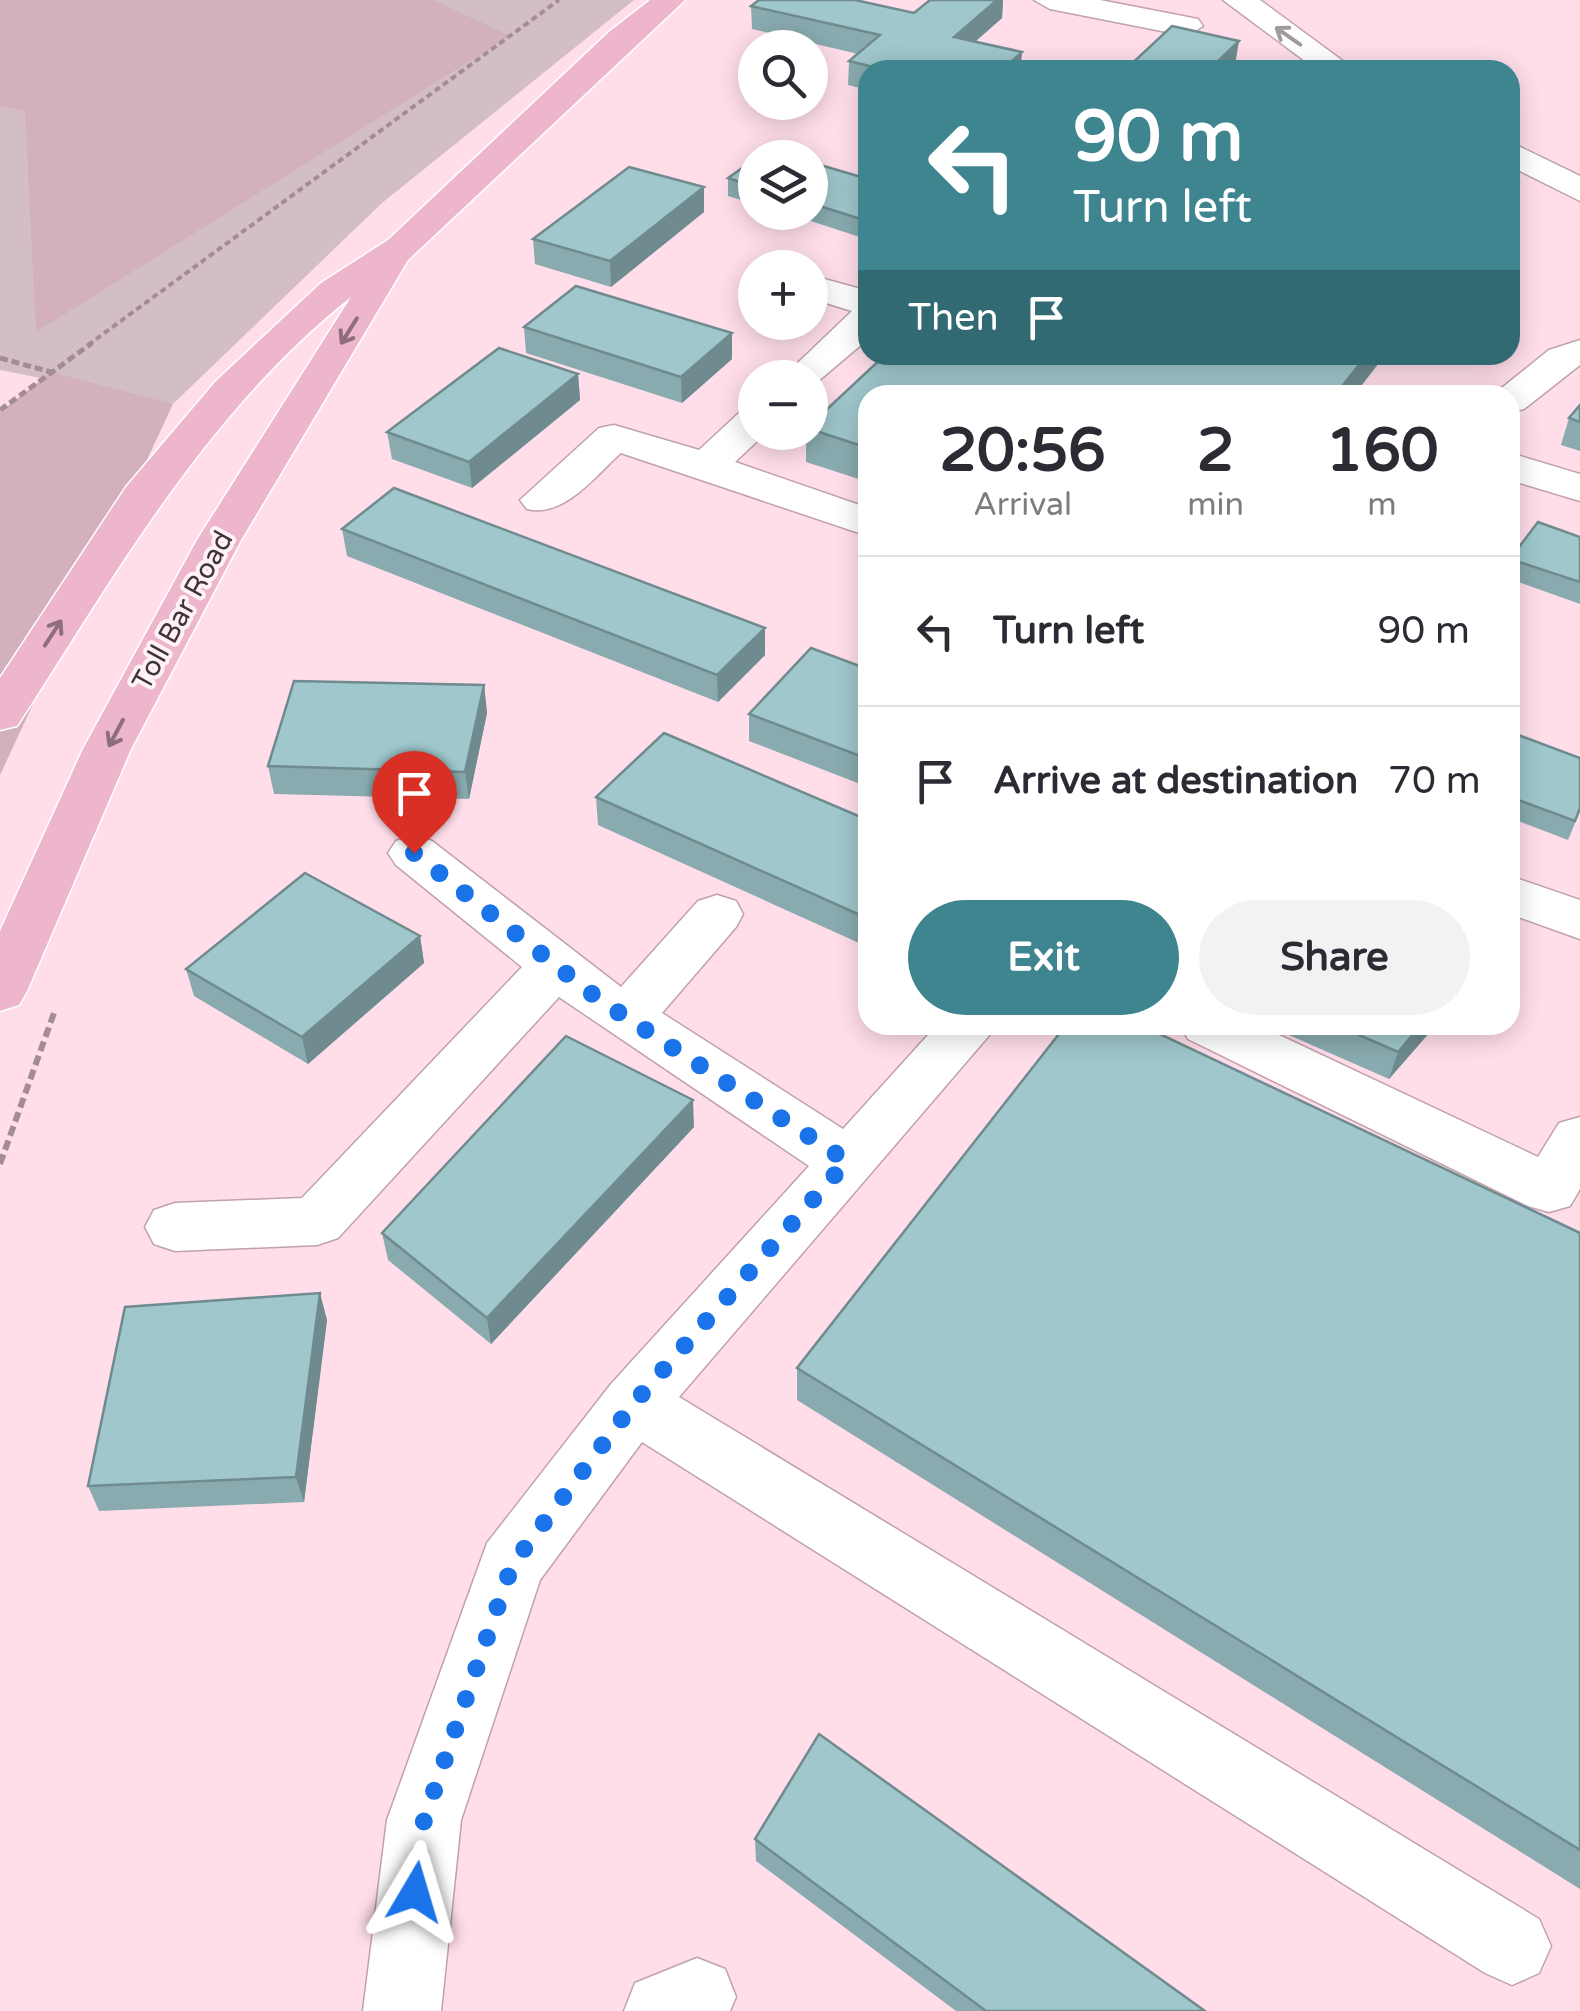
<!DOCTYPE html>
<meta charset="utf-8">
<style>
body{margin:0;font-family:"Varela Round",sans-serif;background:#f2f2f3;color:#2b2b33;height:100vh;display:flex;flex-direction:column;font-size:38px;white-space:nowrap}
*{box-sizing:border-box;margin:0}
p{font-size:32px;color:#7c7c81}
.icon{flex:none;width:55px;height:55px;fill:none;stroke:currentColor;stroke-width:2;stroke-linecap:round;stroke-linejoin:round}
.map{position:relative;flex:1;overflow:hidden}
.panel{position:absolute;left:858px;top:385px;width:662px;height:650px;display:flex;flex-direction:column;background:#fff;border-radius:30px;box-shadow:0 5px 25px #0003}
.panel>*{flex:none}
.top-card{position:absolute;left:858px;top:60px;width:662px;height:305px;border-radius:30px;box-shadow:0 5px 25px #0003;background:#3e858f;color:#fff;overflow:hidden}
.buttons{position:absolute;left:738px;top:30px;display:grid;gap:20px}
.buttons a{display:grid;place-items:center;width:90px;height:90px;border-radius:50%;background:#fff;box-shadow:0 5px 25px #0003;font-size:50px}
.pin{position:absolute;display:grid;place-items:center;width:85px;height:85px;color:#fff;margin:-102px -42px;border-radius:50% 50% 50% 0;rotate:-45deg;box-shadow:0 0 10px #0007}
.pin .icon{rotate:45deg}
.me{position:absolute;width:110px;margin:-55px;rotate:7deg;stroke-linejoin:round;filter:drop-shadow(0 0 8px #0008)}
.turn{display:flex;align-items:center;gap:35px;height:210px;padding:0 50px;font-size:45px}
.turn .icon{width:130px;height:130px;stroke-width:2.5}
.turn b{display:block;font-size:70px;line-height:85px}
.then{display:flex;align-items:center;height:95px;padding:0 50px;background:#0003;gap:20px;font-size:38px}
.eta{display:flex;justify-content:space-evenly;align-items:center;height:170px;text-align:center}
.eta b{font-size:60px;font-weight:800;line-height:70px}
.primary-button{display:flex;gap:20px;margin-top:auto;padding:20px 50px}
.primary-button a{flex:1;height:115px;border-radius:60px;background:#3e858f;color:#fff;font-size:40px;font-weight:800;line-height:115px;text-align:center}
.primary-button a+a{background:#f2f2f3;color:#2b2b33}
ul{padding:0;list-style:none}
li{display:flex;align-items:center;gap:30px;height:150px;padding:0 50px;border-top:2px solid #e1e1e2}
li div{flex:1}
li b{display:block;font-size:38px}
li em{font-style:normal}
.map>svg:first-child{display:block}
</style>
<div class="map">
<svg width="1580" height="2011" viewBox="0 0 1580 2011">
<rect width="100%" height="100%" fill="#ffdeea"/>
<!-- green -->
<path fill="#d4bec5" d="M0,0H634L382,203L173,404L0,370Z"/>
<!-- forest -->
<g fill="#d2b0bc">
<path d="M0,0H434L510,36L36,332L25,111L0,106Z"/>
<path d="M51,372L173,404L0,775V412Z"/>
</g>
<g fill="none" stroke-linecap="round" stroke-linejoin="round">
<defs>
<g id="minor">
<path d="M1034,0H1100L1198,19L1203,26L1187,36L1050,9Z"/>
<path d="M1223,0H1260L1355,70H1317Z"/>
<path d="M1510,142L1580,176V201L1510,166Z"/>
<path d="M810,275L868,291V339L810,388V378H782L852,311L810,298Z"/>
<path d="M1580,340V365L1524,409L1510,412V395H1493L1549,350Z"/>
<path d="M755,409V432H767L735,462L868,508V536L621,453C595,476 564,518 527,509L520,500L599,428L614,425L699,450L740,412Z"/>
<path d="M1510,453L1580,474V501L1510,480Z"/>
<path d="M414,835L432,841L621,987L698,901L717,895L736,901L743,914L736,927L662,1013L843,1129L937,1025H998L679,1397L1539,1919L1551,1946L1539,1973L1512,1985L1485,1973L642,1442L540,1580L461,1820L441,2011H363L387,1820L487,1543L611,1384L809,1166L559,997L338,1238L317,1245L175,1251L154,1244L145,1227L154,1210L175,1203L302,1198L522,967L396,865L388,853L396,841Z"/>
<path d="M1510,876L1580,900V939L1510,914Z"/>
<path d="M1180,1025H1258L1538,1157L1559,1123L1580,1117V1189L1570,1206L1549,1212L1528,1206L1188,1039Z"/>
<path d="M697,1958L725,1969L736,1997L730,2011H624L635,1983Z"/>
</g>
<path id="major" d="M650,0H685L408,260L241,540L131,749L27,991L19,1005L0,1011V931L83,749L197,540L351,297C206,412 116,573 17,726L0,730V678L126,487L216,381L321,283L388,240L609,32Z"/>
</defs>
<!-- minor casing -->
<use href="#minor" stroke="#c0a1ac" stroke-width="3"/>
<!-- major casing -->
<use href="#major" stroke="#fff" stroke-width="3"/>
<!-- path-far2 -->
<path stroke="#a38c94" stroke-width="4" stroke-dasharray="6 4" stroke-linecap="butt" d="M88,345L559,0"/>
<!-- path-far1 -->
<g stroke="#a38c94" stroke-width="5" stroke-dasharray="8 4" stroke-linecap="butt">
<path d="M0,358L51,372"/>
<path d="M0,410L92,343"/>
</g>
<!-- path -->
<path stroke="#a38c94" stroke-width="6" stroke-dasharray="10 5" stroke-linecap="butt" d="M0,1164L54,1013"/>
<!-- minor -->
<use href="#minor" fill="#fff" fill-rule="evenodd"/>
<!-- major -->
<use href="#major" fill="#edb6cc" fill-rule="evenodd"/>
</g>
<!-- wall -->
<g fill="#89abaf">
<path d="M930,0H1003L1002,18L975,42L1022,52L1020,70H868V90L848,85L849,61L858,54L752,29L751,6L914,13Z"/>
<path d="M755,159V204L728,196V178Z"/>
<path d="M810,162L868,179L863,238L783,212H810Z"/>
<path d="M704,187V212L611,287L535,264L533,239Z"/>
<path d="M524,327L732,359L682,403L526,353Z"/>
<path d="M885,355H1385L1354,395H868V482L806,462V432H810V425Z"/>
<path d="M578,374L580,400L472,488L392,459L387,432Z"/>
<path d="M1580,405V451L1561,445L1569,418Z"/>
<path d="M342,529L765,628V655L718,702L347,556Z"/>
<path d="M1580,537V604L1510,579V559Z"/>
<path d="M868,669V787L749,741V714Z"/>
<path d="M484,685L487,713L469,799L274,794L268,766Z"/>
<path d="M1510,732L1580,811L1568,840L1510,818Z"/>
<path d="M596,797L868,820V933L859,943L598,825Z"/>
<path d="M420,936L424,963L308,1064L194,996L186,969Z"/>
<path d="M1266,1025H1436L1389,1079Z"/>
<path d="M694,1127L491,1344L388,1260L382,1233Z"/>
<path d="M1580,1233V1889L797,1400V1368Z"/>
<path d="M327,1320L304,1502L99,1511L88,1486Z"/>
<path d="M755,1839L1205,2011H956L756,1861Z"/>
</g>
<!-- shaded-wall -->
<g fill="#6f8b8f">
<path d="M997,0H1003L1002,18L953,61L954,37Z"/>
<path d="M1239,41L1235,65L1230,70H1209Z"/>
<path d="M1022,52L1020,70H1002Z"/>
<path d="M704,187V212L611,287L610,261Z"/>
<path d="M868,217V234L863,238L864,220Z"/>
<path d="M732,333V359L682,403L681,377Z"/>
<path d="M1367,355H1385L1354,395H1335Z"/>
<path d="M578,374L580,400L472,488L469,462Z"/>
<path d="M765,628V655L718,702L717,675Z"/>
<path d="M484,685L487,713L469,799L465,772Z"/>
<path d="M868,907V933L859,943L860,915Z"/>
<path d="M420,936L424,963L308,1064L302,1037Z"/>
<path d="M1421,1025H1436L1389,1079L1398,1052Z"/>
<path d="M693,1100L694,1127L491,1344L487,1318Z"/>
<path d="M320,1293L327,1320L304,1502L296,1477Z"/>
</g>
<!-- building -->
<g fill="#9fc7cc" stroke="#6f8b8f" stroke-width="2.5">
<path d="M759,0H855L914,13L930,0H997L954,37L1022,52L1002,70H972L938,62L930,70H886L849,61L880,35L751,6Z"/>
<path d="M1172,26L1239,41L1209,70H1125Z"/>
<path d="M768,150L794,158H757Z"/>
<path d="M755,159V187L728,178Z"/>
<path d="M810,162L868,179V217L864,220L810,203Z"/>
<path d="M629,167L704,187L610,261L533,239Z"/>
<path d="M576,286L732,333L681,377L524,327Z"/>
<path d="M499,348L578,374L469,462L387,432Z"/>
<path d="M885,355H1367L1335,395H868V448L810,429V425Z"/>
<path d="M1580,405V422L1569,418Z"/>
<path d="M394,488L765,628L717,675L342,529Z"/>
<path d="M1538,522L1580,537V582L1510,559Z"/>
<path d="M811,648L868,669V759L749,714Z"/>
<path d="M294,681L484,685L465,772L268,766Z"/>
<path d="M1510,732L1580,758V808L1575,821L1510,797Z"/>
<path d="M664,733L868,820V907L860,915L596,797Z"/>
<path d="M305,873L420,936L302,1037L186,969Z"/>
<path d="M1066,1025H1141L1580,1233V1850L797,1368Z"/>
<path d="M1336,1025H1421L1398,1052Z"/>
<path d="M566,1036L693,1100L487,1318L382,1233Z"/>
<path d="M320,1293L296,1477L88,1486L125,1307Z"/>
<path d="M819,1734L1205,2011H986L755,1839Z"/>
</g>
<!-- one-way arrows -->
<defs><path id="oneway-shaft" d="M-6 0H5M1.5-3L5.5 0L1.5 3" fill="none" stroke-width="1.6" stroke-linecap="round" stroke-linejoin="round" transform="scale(2.5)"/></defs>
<use stroke="#a09a9c" href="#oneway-shaft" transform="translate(1288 36) rotate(-145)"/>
<g stroke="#8e6e7b">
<use href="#oneway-shaft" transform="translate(349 331) rotate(122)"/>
<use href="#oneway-shaft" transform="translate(53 633) rotate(-57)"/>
<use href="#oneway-shaft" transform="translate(116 733) rotate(118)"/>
</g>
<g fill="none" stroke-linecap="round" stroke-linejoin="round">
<!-- route -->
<path stroke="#1a73e8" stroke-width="18" stroke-dasharray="0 32.4" d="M414,853L601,1001L847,1161L634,1403L512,1565L424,1820L415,1892"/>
</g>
<g text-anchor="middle" stroke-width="8" stroke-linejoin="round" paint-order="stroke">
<!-- street labels -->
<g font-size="28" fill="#403438" stroke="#fff2f6">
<text transform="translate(182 610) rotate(-61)" y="10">Toll Bar Road</text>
</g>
</g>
</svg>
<div class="buttons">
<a><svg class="icon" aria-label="search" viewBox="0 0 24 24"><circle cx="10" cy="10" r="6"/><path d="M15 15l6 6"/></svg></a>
<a><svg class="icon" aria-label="layers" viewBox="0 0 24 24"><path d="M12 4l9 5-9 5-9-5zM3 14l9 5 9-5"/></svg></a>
<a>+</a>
<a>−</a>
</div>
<div class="pin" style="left:414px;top:853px;background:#d93025"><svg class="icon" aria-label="arrive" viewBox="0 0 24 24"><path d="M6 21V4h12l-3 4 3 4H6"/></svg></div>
<svg class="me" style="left:415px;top:1892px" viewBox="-20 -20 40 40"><path d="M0-17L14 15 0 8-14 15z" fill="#1a73e8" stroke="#fff" stroke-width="4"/></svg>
<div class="top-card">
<div class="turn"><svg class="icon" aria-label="left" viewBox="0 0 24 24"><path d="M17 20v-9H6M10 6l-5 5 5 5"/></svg><div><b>90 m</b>Turn left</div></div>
<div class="then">Then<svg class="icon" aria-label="arrive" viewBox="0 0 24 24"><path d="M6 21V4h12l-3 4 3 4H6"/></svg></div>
</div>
<section class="panel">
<div class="eta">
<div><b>20:56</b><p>Arrival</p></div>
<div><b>2</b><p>min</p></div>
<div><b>160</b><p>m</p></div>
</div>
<ul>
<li><svg class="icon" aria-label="left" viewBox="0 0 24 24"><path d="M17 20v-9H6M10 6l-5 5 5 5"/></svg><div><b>Turn left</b></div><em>90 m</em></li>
<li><svg class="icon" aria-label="arrive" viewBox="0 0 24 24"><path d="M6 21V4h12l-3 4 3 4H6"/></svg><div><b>Arrive at destination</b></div><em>70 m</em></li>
</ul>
<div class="primary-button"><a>Exit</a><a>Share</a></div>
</section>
</div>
